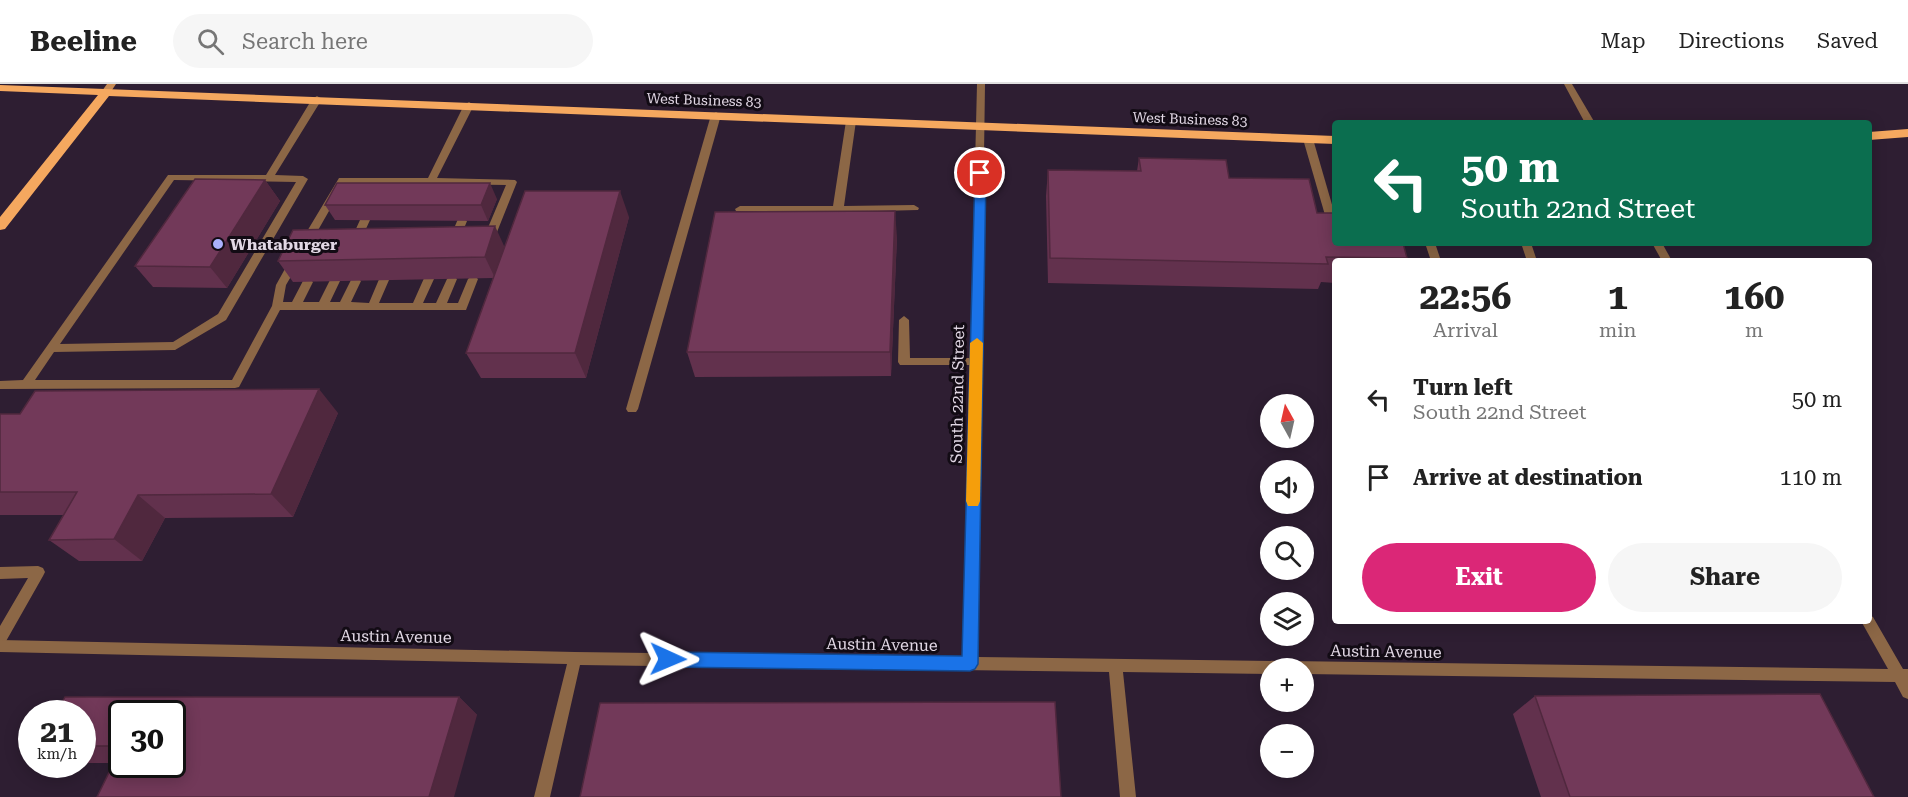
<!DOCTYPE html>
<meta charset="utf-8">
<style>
body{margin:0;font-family:"Roboto Serif",serif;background:#f6f6f6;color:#222;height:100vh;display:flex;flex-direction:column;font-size:22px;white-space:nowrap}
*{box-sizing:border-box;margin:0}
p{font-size:20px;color:#767676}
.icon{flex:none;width:33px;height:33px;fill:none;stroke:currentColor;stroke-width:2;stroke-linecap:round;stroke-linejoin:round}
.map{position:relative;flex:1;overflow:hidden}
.details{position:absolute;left:1332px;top:174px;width:540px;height:366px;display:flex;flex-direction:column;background:#fff;border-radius:6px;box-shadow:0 3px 15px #0003}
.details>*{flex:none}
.top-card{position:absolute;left:1332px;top:36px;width:540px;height:126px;border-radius:6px;box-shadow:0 3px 15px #0003;background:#0b6e4f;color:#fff;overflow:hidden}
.needle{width:39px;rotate:352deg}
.fabs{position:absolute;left:1260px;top:310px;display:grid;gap:12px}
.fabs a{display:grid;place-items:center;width:54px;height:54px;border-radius:50%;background:#fff;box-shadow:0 3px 15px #0003;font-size:30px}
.speed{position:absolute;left:18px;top:616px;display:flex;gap:12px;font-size:30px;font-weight:700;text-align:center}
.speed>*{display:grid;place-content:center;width:78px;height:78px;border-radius:50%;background:#fff;box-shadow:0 3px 15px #0003;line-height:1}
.speed small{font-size:15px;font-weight:400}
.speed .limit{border:3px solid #111;border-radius:9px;background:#fff;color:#111}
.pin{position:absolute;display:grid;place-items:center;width:51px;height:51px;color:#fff;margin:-26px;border:3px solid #fff;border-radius:50%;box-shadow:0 2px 6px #0007}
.me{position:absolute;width:66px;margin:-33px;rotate:91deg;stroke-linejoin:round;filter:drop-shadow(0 0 4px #0008)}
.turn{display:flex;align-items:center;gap:21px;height:126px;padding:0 30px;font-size:27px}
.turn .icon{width:78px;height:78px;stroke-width:2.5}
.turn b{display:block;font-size:42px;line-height:51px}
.eta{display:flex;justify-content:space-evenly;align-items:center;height:102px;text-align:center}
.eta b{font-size:36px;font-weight:700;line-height:42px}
.primary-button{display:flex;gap:12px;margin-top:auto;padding:12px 30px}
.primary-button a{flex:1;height:69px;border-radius:36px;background:#db2777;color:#fff;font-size:24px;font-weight:700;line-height:69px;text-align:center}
.primary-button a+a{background:#f6f6f6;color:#222}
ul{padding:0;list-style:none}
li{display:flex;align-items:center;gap:18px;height:78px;padding:0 30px}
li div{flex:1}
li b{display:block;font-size:22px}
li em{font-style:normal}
header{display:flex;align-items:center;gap:36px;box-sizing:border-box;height:84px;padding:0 30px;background:#fff;border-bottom:2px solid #e0e0e0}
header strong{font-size:28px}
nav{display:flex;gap:33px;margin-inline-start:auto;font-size:21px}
.search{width:420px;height:54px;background:#f6f6f6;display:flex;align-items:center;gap:15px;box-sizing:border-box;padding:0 21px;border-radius:33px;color:#767676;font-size:22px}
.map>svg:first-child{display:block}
</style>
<header>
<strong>Beeline</strong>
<div class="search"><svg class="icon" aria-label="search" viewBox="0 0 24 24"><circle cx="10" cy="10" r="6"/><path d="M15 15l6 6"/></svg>Search here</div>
<nav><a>Map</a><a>Directions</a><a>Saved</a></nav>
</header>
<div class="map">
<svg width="1908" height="713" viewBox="0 0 1908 713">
<rect width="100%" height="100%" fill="#2e1e32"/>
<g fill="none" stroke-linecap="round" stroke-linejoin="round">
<!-- lane -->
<g fill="#8c6746" fill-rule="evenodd">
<path d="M317,12L322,15L275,91L303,92L308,95L226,236L175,266L54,268L35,296H232L272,222L276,201L291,174L295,173L300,177L286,201L283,218H292L304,195L308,194L313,198L303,218H319L331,194L335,193L340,197L330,218H340L352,194L356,193L361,197L351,218L369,219L380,193L384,192L389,196L379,219H413L425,192L429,191L434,195L423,219H436L447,195L452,191L457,195L447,219H458L468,195L473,191L478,195L466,226H280L239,303L235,304L0,305V297L23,296L168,91H266L312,15ZM174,96L296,98L218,230L173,258L60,260Z"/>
<path d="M469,18L474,21L437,94L515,96L517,98L495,153L484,154L479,150L480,147L487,146L506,101L434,100L429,104L426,103L424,100L345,99L309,162H301L300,159L339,94H428L464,21Z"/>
<path d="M716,28L721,31L638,325L636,328H628L626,325L711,31Z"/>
<path d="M851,34L856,37L844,122L914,121L919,124L918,126L838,128L736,127L735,125L740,122H833L846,37Z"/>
<path d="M1308,52L1313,55L1335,131V141L1328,140L1327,138L1303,55Z"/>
<path d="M365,133L370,136L360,158L359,161H351L350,158L360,136Z"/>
<path d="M462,134L467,137L461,152H453L452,149L458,135Z"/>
<path d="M1425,159H1435L1441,177H1431Z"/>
<path d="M1521,159H1531L1537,177H1527Z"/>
<path d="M904,232L909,236L910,274H976L982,278L980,281H900L898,278L899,236Z"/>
<path d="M38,482L43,484L45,488L43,492L5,559L0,561V542L28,494L0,495V483Z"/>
</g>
<!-- street -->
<g fill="#8c6746" fill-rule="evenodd">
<path d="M977,0H985L977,573L1888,585L1861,537H1869V531L1873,533L1903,585H1908V615L1903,613L1895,598L1304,590V585H1270V590L1123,588L1136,713H1120L1109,588L580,581L550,713H534L567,580L0,568V556L575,568L963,573Z"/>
<path d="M1564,0H1572L1595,39H1585Z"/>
<path d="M1652,159H1662L1672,177H1662Z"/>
</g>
<!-- secondary -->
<path fill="#c88c55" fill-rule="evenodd" d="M107,0H116L110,9L107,10L102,7Z"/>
<!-- primary -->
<g fill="#f5a85f" fill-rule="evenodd">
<path d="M0,1L1335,52V60L109,12L5,145L0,146V133L98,11L0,7Z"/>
<path d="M1908,45V53L1869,56V48Z"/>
</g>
</g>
<!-- wall -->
<g fill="#62314d">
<path d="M1139,74L1229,94L1317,129L1407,174L1406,177H1335V199L1321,198L1318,205L1048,199L1046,112L1048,86L1137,87Z"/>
<path d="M265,96L280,117L227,204L153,203L135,182Z"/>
<path d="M497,115L488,137L335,136L325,121Z"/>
<path d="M629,133L586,294H481L466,269L493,194L293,198L278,177L505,163Z"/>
<path d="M897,153L891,292L695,293L687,268Z"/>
<path d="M338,329L293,433L165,434L142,477H79L49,456L64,431H0V330Z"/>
<path d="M1535,612L1874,713H1541L1513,630Z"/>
<path d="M459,613L477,631L113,679H82V630Z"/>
</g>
<!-- shaded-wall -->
<g fill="#50283e">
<path d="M265,96L280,117L227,204L210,183Z"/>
<path d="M490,99L497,115L488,137L481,121Z"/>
<path d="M620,107L629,133L586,294L575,269Z"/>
<path d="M895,127L897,153L891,292L890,268Z"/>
<path d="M495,142L505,164L495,194L485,173Z"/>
<path d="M319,305L338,329L293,433L271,410Z"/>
<path d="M138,411L165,434L142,477L114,455Z"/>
<path d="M459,613L477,631L454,713H429Z"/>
</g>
<!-- building -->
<g fill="#723959" stroke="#50283e" stroke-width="1.5">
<path d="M1139,74L1226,76L1229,94L1309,95L1317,129H1335V159H1403L1407,174L1326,173L1328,180L1050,174L1048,86L1141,87Z"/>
<path d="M195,95L265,96L210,183L135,182Z"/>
<path d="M337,99H490L481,121H325Z"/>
<path d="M525,107H620L575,269H466Z"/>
<path d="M895,127L890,268H687L715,128Z"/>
<path d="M495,142L485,173L278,177L293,146Z"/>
<path d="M319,305L271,410L138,411L114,455L49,456L77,408H0V330H20L35,307Z"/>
<path d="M1820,610L1874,713H1570L1535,612Z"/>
<path d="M65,613H459L429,713H97L122,662V681H172V630H122V662H82V630H56Z"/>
<path d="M1055,618L1061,713H580L600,619Z"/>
</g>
<!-- route -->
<path fill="#1a73e8" stroke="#114b97" stroke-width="1.5" d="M980,85L986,89L978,580L975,585L970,587L668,583L663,581L660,575L663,570L668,568L962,572L975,89Z"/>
<!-- slow -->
<path fill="#f59e0b" d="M977,254L983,259L980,417L978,422H968L966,417L970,259Z"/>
<!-- markers -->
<circle fill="#aab0fc" stroke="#120b14" stroke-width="2" cx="218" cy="160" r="6"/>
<g text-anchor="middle" stroke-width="6" stroke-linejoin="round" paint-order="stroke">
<!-- far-street labels -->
<g font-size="14" fill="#e2d8e5" stroke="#120b14">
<text transform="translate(704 16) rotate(2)" y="5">West Business 83</text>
<text transform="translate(1190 35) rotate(2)" y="5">West Business 83</text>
</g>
<!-- poi labels -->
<g font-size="16" font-weight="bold" fill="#e2d8e5" stroke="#120b14" text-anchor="start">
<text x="230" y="166">Whataburger</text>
</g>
<!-- street labels -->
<g font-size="16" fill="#e2d8e5" stroke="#120b14">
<text transform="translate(957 310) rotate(-89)" y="6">South 22nd Street</text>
<text transform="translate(396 552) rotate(1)" y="6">Austin Avenue</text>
<text transform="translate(882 560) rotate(1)" y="6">Austin Avenue</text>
<text transform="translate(1386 567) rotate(1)" y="6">Austin Avenue</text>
</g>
</g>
</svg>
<div class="fabs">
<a><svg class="needle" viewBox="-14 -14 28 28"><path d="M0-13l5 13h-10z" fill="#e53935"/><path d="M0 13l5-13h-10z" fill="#767676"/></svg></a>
<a><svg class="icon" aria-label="sound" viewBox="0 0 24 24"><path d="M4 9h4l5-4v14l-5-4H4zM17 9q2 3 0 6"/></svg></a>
<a><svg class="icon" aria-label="search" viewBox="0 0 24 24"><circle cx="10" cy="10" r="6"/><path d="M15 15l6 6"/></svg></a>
<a><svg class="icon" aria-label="layers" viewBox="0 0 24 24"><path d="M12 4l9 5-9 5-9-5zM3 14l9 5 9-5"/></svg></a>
<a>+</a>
<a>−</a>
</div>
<div class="speed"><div>21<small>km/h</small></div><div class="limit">30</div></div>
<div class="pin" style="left:980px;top:89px;background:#d93025"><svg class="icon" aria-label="arrive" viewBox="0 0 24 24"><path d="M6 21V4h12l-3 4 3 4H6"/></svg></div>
<svg class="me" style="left:668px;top:575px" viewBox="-20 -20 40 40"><path d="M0-17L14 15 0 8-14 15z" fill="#1a73e8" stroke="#fff" stroke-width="4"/></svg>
<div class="top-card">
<div class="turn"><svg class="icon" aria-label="left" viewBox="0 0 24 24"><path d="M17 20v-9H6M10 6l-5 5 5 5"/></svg><div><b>50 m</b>South 22nd Street</div></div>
</div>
<section class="details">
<div class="eta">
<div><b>22:56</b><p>Arrival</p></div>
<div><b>1</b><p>min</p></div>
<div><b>160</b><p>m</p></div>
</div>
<ul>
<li><svg class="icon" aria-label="left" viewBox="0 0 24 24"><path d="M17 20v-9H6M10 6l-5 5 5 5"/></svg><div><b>Turn left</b><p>South 22nd Street</p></div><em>50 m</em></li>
<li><svg class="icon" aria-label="arrive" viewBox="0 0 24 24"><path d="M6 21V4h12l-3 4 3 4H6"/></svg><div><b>Arrive at destination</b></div><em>110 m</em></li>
</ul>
<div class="primary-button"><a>Exit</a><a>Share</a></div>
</section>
</div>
